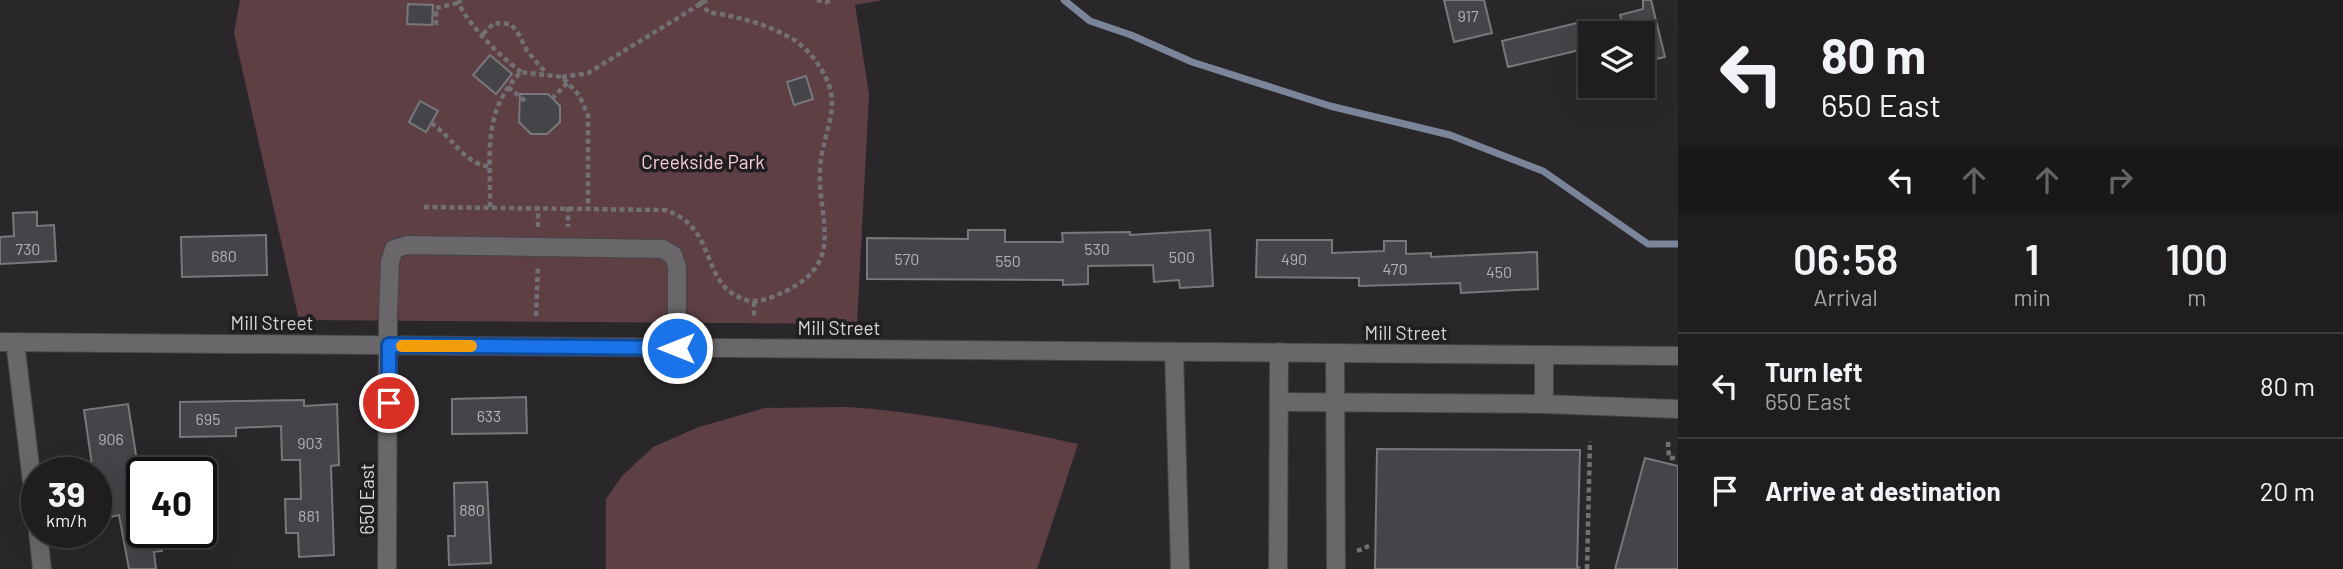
<!DOCTYPE html>
<style>
body{margin:0;font-family:Barlow,sans-serif;background:#282629;color:#f1f3f6;height:100vh;display:flex;flex-direction:column;font-size:26px;white-space:nowrap}
*{box-sizing:border-box;margin:0}
p{font-size:23px;color:#a2a2a5}
.icon{flex:none;width:38px;height:38px;fill:none;stroke:currentColor;stroke-width:2;stroke-linecap:round;stroke-linejoin:round}
.map{position:relative;flex:1;overflow:hidden}
.drawer{display:flex;flex-direction:column;background:#201d20;width:665px}
.drawer>*{flex:none}
.banner{background:#201d20;color:#f1f3f6;overflow:hidden}
.tools{position:absolute;left:1578px;top:21px;display:grid;gap:14px}
.tools a{display:grid;place-items:center;width:77px;height:77px;border-radius:0px;background:#201d20;box-shadow:0 7px 28px #0002,0 0 0 2px #3d3b3e;font-size:35px}
.speed{position:absolute;left:21px;top:457px;display:flex;gap:14px;font-size:35px;font-weight:700;text-align:center}
.speed>*{display:grid;place-content:center;width:91px;height:91px;border-radius:50%;background:#201d20;box-shadow:0 7px 28px #0002,0 0 0 2px #3d3b3e;line-height:1}
.speed small{font-size:18px;font-weight:400}
.speed .limit{border:4px solid #111;border-radius:10px;background:#fff;color:#111}
.pin{position:absolute;display:grid;place-items:center;width:60px;height:60px;color:#fff;margin:-30px;border:4px solid #fff;border-radius:50%;box-shadow:0 2px 7px #0007}
.me{position:absolute;width:77px;margin:-38px;rotate:270deg;stroke-linejoin:round;filter:drop-shadow(0 0 5px #0008)}
.turn{display:flex;align-items:center;gap:24px;height:147px;padding:0 28px;font-size:32px}
.turn .icon{width:91px;height:91px;stroke-width:2.5}
.turn b{display:block;font-size:49px;line-height:60px}
.lanes{display:flex;align-items:center;height:66px;padding:0 28px;background:#0003;justify-content:center;gap:35px;direction:ltr}
.lanes .off{opacity:.35}
.eta{display:flex;justify-content:space-evenly;align-items:center;height:119px;text-align:center}
.eta b{font-size:42px;font-weight:600;line-height:49px}
ul{padding:0;list-style:none}
li{display:flex;align-items:center;gap:21px;height:105px;padding:0 28px;border-top:2px solid #3d3b3e}
li div{flex:1}
li b{display:block;font-size:26px}
li em{font-style:normal}
main{display:flex;flex:1;min-height:0}
.map>svg:first-child{display:block}
</style>
<main>
<div class="map">
<svg width="1678" height="569" viewBox="0 0 1678 569">
<rect width="100%" height="100%" fill="#2a272a"/>
<!-- green -->
<g fill="#5e4044">
<path d="M240,0H884L855,5L869,94L857,324L299,320L234,33Z"/>
<path d="M848,407C927,413 1001,427 1078,444L1037,569H606V499L622,476L653,447L699,427L765,408Z"/>
</g>
<g fill="none" stroke-linecap="round" stroke-linejoin="round">
<!-- stream -->
<path stroke="#7b8599" stroke-width="7" d="M1064,0L1090,21L1131,35L1192,62L1330,106L1450,135L1543,171L1648,244H1678"/>
</g>
<!-- building -->
<g fill="#454549" stroke="#78777c" stroke-width="2">
<path d="M1444,0H1484L1492,33L1454,42Z"/>
<path d="M1643,0H1651L1665,57L1643,62V33H1625L1620,15L1643,9Z"/>
<path d="M408,4L433,5L432,25L407,24Z"/>
<path d="M1577,23L1584,49L1508,67L1502,41Z"/>
<path d="M490,55L512,74L496,94L473,75Z"/>
<path d="M806,76L813,99L794,105L787,82Z"/>
<path d="M520,94H548L560,106V122L547,134H531L519,122Z"/>
<path d="M420,101L438,111L426,132L409,122Z"/>
<path d="M37,212V226L54,225L56,261L0,264V237L14,236L13,213Z"/>
<path d="M968,230H1005V242H1063L1062,233L1130,232V235L1210,230L1213,286L1180,288L1179,280L1154,282L1153,265L1088,266V284L1063,285V280L867,279V238L968,239Z"/>
<path d="M266,235L267,275L182,277L181,237Z"/>
<path d="M1257,240H1332V253L1384,251V241H1406V254L1431,253V257L1537,252L1538,289L1461,293L1460,283L1359,286V278L1256,277Z"/>
<path d="M526,397L527,433L452,434V399Z"/>
<path d="M304,400V406L337,404L339,465L331,466L334,555L299,557L298,533H286L285,499H301L300,460H282L281,426L236,428V436L180,437V402Z"/>
<path d="M128,404L142,493V532H159L162,551L154,552L156,569H129L119,515L98,520L96,509V472H93L84,410Z"/>
<path d="M1377,449L1580,450L1577,569H1375Z"/>
<path d="M1645,458L1678,466V569H1615Z"/>
<path d="M487,482L491,563L449,565L448,536H455L454,483Z"/>
</g>
<g fill="none" stroke-linecap="round" stroke-linejoin="round">
<defs>
<g id="minor">
<path d="M0,342L1678,356"/>
<path d="M15,342L37,523"/>
<path d="M1174,352L1180,569"/>
<path d="M1335,353L1336,569"/>
<path d="M1544,355V404"/>
<path d="M1279,402L1544,404L1678,409"/>
<path d="M38,532L42,569"/>
<path d="M387,569L388,314L390,262L394,249L407,245L663,249L673,255L677,266V348"/>
<path d="M1278,569L1279,352"/>
</g>
</defs>
<!-- minor casing -->
<use href="#minor" stroke="#454346" stroke-width="20"/>
<!-- path -->
<g stroke="#727072" stroke-width="4.5" stroke-dasharray="5 3.5" stroke-linecap="butt">
<path d="M461,0L458,3C473,30 497,53 521,72"/>
<path d="M817,0L826,2L831,0"/>
<path d="M436,25V8L458,3"/>
<path d="M483,34L494,23L510,24L517,31L527,51L546,73"/>
<path d="M562,77L588,73L707,0"/>
<path d="M508,87L525,101"/>
<path d="M552,99L568,82"/>
<path d="M431,123C453,137 463,164 491,167"/>
<path d="M424,207L665,210C720,228 698,285 746,300C759,304 775,296 786,291C847,261 817,217 820,169C823,126 847,104 817,63C809,51 798,41 785,35C769,26 749,20 730,16C724,14 715,14 709,12C705,9 701,4 699,0"/>
<path d="M490,207C491,154 481,113 521,72L562,77L579,95L588,115V207"/>
<path d="M568,207V227"/>
<path d="M538,227V207"/>
<path d="M754,302V317"/>
<path d="M536,316L538,266"/>
<path d="M1668,442L1669,458H1678"/>
<path d="M1357,551L1369,546"/>
<path d="M1577,568L1580,569"/>
<path d="M1587,569L1590,441"/>
</g>
<!-- minor -->
<use href="#minor" stroke="#6a676b" stroke-width="18"/>
</g>
<g fill="none" stroke-linecap="round" stroke-linejoin="round">
<defs>
<path id="route" d="M389,403V345L677,348"/>
</defs>
<!-- route casing -->
<use href="#route" stroke="#114b97" stroke-width="18"/>
<!-- route -->
<use href="#route" stroke="#1a73e8" stroke-width="12"/>
<!-- slow -->
<path stroke="#f59e0b" stroke-width="12" d="M402,346H471"/>
</g>
<g text-anchor="middle" stroke-width="7" stroke-linejoin="round" paint-order="stroke">
<!-- number labels -->
<g font-size="16" fill="#b2b0b3">
<text x="1468" y="22">917</text>
<text x="28" y="255">730</text>
<text x="1097" y="255">530</text>
<text x="224" y="262">680</text>
<text x="1182" y="263">500</text>
<text x="907" y="265">570</text>
<text x="1294" y="265">490</text>
<text x="1008" y="267">550</text>
<text x="1395" y="275">470</text>
<text x="1499" y="278">450</text>
<text x="489" y="422">633</text>
<text x="208" y="425">695</text>
<text x="111" y="445">906</text>
<text x="310" y="449">903</text>
<text x="472" y="516">880</text>
<text x="309" y="522">881</text>
</g>
<!-- park labels -->
<g font-size="19" fill="#f8ced2" stroke="#201e21">
<text x="703" y="169">Creekside Park</text>
</g>
<!-- street labels -->
<g font-size="19" fill="#d6d4d6" stroke="#201e21">
<text x="272" y="330">Mill Street</text>
<text x="839" y="335">Mill Street</text>
<text x="1406" y="340">Mill Street</text>
<text transform="translate(367 499) rotate(-90)" y="7">650 East</text>
</g>
</g>
</svg>
<div class="tools">
<a><svg class="icon" aria-label="layers" viewBox="0 0 24 24"><path d="M12 4l9 5-9 5-9-5zM3 14l9 5 9-5"/></svg></a>
</div>
<div class="speed"><div>39<small>km/h</small></div><div class="limit">40</div></div>
<div class="pin" style="left:389px;top:403px;background:#d93025"><svg class="icon" aria-label="arrive" viewBox="0 0 24 24"><path d="M6 21V4h12l-3 4 3 4H6"/></svg></div>
<svg class="me" style="left:677px;top:348px" viewBox="-20 -20 40 40"><circle r="17" fill="#1a73e8" stroke="#fff" stroke-width="3"/><path d="M0-11L8 9 0 5-8 9z" fill="#fff"/></svg>
</div>
<section class="drawer">
<div class="banner">
<div class="turn"><svg class="icon" aria-label="left" viewBox="0 0 24 24"><path d="M17 20v-9H6M10 6l-5 5 5 5"/></svg><div><b>80 m</b>650 East</div></div>
<div class="lanes"><svg class="icon" aria-label="left" viewBox="0 0 24 24"><path d="M17 20v-9H6M10 6l-5 5 5 5"/></svg><svg class="icon off" aria-label="ahead" viewBox="0 0 24 24"><path d="M12 20V5M6 11l6-6 6 6"/></svg><svg class="icon off" aria-label="ahead" viewBox="0 0 24 24"><path d="M12 20V5M6 11l6-6 6 6"/></svg><svg class="icon off" aria-label="right" viewBox="0 0 24 24"><path d="M7 20v-9h11M14 6l5 5-5 5"/></svg></div>
</div>
<div class="eta">
<div><b>06:58</b><p>Arrival</p></div>
<div><b>1</b><p>min</p></div>
<div><b>100</b><p>m</p></div>
</div>
<ul>
<li><svg class="icon" aria-label="left" viewBox="0 0 24 24"><path d="M17 20v-9H6M10 6l-5 5 5 5"/></svg><div><b>Turn left</b><p>650 East</p></div><em>80 m</em></li>
<li><svg class="icon" aria-label="arrive" viewBox="0 0 24 24"><path d="M6 21V4h12l-3 4 3 4H6"/></svg><div><b>Arrive at destination</b></div><em>20 m</em></li>
</ul>
</section>
</main>
